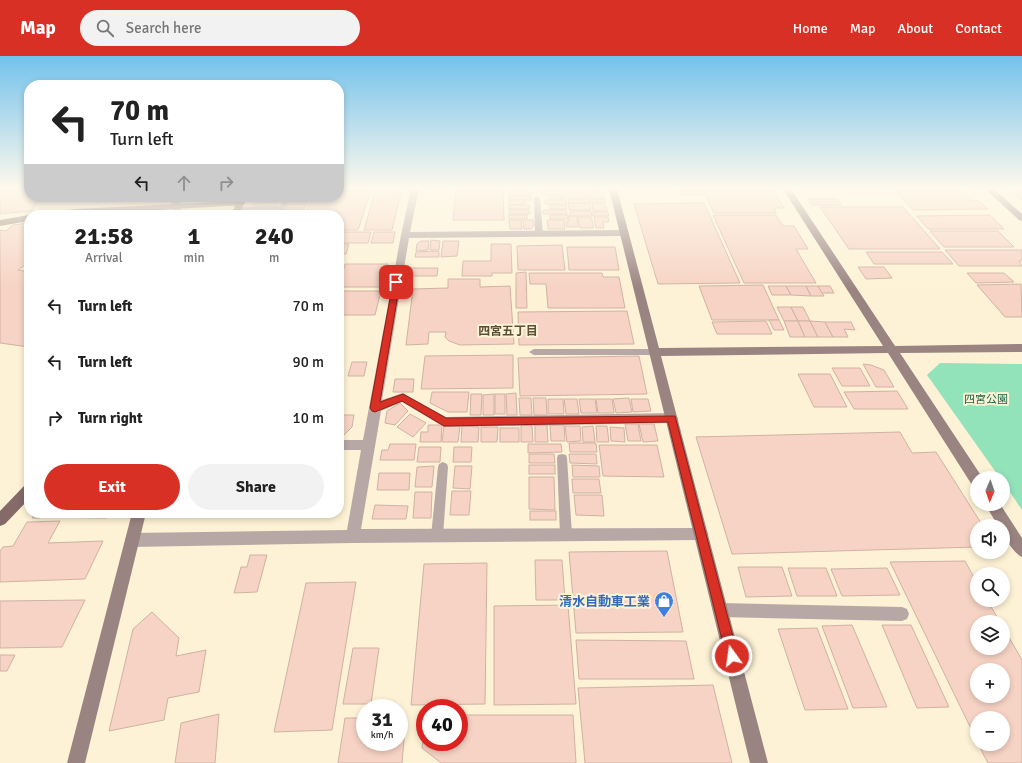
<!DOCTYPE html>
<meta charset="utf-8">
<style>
body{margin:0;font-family:Signika,"Noto Sans JP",sans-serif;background:#f2f2f2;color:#222;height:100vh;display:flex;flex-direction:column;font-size:15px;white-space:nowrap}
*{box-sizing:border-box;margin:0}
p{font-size:13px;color:#767676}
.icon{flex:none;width:22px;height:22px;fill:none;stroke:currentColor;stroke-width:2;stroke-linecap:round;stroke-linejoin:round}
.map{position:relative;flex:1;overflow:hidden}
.side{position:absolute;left:24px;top:154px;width:320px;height:308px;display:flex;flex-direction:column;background:#fff;border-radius:16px;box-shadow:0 2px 6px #0003}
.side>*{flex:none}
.top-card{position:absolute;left:24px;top:24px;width:320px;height:122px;border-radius:16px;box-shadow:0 2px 6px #0003;background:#fff;color:#222;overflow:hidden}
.needle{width:26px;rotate:182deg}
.controls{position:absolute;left:970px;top:415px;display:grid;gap:8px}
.controls a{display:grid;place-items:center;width:40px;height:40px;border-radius:50%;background:#fff;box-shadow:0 2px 6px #0003;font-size:20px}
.speed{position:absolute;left:356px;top:643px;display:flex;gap:8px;font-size:20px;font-weight:700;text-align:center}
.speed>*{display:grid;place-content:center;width:52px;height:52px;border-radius:50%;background:#fff;box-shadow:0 2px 6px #0003;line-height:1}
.speed small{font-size:10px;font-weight:400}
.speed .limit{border:6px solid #d22;background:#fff;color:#111}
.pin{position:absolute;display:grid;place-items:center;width:34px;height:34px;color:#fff;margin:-17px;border-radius:8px;box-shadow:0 2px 6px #0006}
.me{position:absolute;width:44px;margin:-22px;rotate:346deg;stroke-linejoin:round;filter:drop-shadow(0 0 3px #0008)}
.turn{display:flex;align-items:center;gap:14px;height:84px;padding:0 20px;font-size:18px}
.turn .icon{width:52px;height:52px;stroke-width:2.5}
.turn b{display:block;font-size:28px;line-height:34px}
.lanes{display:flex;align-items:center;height:38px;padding:0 20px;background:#0003;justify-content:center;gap:20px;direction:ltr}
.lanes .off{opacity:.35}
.eta{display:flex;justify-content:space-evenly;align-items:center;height:68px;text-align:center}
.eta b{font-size:24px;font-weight:800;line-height:28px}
.button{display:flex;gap:8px;margin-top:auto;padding:8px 20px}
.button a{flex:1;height:46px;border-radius:24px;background:#d93025;color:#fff;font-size:16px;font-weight:800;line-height:46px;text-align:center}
.button a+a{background:#f2f2f2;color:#222}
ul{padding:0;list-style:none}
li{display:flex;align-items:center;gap:12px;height:56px;padding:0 20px}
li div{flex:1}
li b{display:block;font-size:15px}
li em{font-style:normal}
header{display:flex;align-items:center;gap:24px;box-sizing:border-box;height:56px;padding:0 20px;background:#d93025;color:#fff}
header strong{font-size:19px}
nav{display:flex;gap:22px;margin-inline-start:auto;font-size:14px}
.search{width:280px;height:36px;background:#f2f2f2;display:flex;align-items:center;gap:10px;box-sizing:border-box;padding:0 14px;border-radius:22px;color:#767676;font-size:15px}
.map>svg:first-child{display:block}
</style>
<header>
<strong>Map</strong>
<div class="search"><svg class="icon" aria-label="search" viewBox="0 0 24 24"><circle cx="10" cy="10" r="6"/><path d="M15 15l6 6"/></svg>Search here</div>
<nav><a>Home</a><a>Map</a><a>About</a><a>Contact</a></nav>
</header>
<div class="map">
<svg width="1022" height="707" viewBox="0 0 1022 707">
<rect width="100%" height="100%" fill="#fdf2d5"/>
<!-- green -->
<path fill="#92e3ba" d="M940,307L1022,308V454L1003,426V422H1000L927,319Z"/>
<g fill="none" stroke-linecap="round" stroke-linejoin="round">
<!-- stream -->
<path fill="#64d8f3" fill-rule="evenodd" d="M178,141H182L181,148L178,147Z"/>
</g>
<!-- building -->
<g fill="#f6d3c4" stroke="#d0b2a4" fill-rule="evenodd">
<path d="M6,133H29V141H42L31,155L0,158V136Z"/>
<path d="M456,133H503L504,164H453Z"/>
<path d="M703,133H762L763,135H773L784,152H774L776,157H714Z"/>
<path d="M894,133H959L971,145H979L988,153L913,154Z"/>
<path d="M339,134H371L358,174H339V159H305L313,141H339Z"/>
<path d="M679,134H700L702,139H681Z"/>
<rect x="509" y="135" width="21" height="4"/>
<path d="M541,135H563L564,139H542Z"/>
<path d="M590,135L603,136L604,143L591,142Z"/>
<path d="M375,136H401L392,174H364Z"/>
<path d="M567,136H588L589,142H568Z"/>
<path d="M1013,136H1022V144Z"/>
<rect x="509" y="140" width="22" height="4"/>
<rect x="550" y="140" width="15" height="3"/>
<path d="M257,141H281L279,145H255Z"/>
<path d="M291,143H309L307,147H289Z"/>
<path d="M568,143H590V147H569Z"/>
<path d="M591,143H605V147L591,146Z"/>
<path d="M809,143H837L841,149H812Z"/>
<path d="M509,144H525V148L509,149Z"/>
<path d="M545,144H566L567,148H545Z"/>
<path d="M255,146H279L277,150H252Z"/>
<path d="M568,147L590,148L591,154H569Z"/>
<path d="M592,147H605L607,155H593Z"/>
<path d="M704,147L740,227L658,228L634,148Z"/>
<path d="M288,148H307L305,152H286Z"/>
<rect x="509" y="149" width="20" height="4"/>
<path d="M549,149H566L567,153H550Z"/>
<path d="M820,151H903L940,193H849Z"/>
<path d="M286,153H305L303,157H284Z"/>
<path d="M275,154L273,159H251L253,155Z"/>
<path d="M509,154H529L530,158H509Z"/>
<path d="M543,154H566L567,158H543Z"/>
<path d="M570,155H591L592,160H570Z"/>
<path d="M593,156H608L609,160H593Z"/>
<rect x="509" y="159" width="18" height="4"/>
<rect x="550" y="159" width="18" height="4"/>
<path d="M713,159H776L783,170H794L808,193H796L816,227H744Z"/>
<path d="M990,159L1004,173H928L917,160Z"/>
<path d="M569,160H577L578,171H567L566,165H569Z"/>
<path d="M578,161H591L594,172H580Z"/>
<path d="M594,161H608L609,166H603L604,172H596Z"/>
<path d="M509,164H521L522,173H510Z"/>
<path d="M523,164H533L534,169L531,173H524Z"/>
<path d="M547,164H564L565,173H548Z"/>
<path d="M29,167V206L18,214L29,216V291L0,287V174L6,175L13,169Z"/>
<path d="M930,175H998L1014,191H944Z"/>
<path d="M339,176H371L368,187H339Z"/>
<path d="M374,176H395L393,187H371Z"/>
<path d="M431,184L440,185L439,194H430Z"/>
<path d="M421,185H429L428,194L416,195L417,188Z"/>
<path d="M443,185H459L457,200L441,201Z"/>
<path d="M339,188H349L346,198H339Z"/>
<path d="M491,188H511L512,217H492V220H462L463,205H491Z"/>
<path d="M562,189L565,214H518L517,190Z"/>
<path d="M567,191H615L619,214H569Z"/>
<path d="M945,194H1022V205H1019L1022,210H959Z"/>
<path d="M439,195V201H415L416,196Z"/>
<path d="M866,196H942L953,208H874Z"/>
<path d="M345,208H388L382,231H339Z"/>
<path d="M858,211H884L892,222L866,223Z"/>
<path d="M412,212H438L437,220H411Z"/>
<path d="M526,216L527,252H516V217Z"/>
<path d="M529,217H602L603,221H619L625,252H548L546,228H530Z"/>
<path d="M967,217H1004L1014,226L976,227Z"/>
<path d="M448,223H480V231L510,230L514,288L460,289L449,285L445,281L446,276H429L428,288L406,289L413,233L448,232Z"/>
<path d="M1021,228L1022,261H1005L977,229Z"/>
<path d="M763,229L779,264H712L699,230Z"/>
<path d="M768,230H786L791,239H772Z"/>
<path d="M786,230H806L811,240L791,239Z"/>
<path d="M806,230H818L824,240H811Z"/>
<path d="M818,230H830L834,237H822Z"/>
<path d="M339,235H381L375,259H339Z"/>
<path d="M777,251H791L798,265H784Z"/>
<path d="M791,251H803L810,265H798Z"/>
<path d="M627,255L634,288L519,289L518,256Z"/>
<path d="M769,264H779L784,274H774Z"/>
<path d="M766,265L772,278H717L712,266Z"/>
<path d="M784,265H798L805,281H790Z"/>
<path d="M798,265H810L818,281H805Z"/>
<path d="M810,265L825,266L833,281H818Z"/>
<path d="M825,266H851L855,274L844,273L848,281H833Z"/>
<path d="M513,299V332L421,333L425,300Z"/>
<path d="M639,300L647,338L520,340L518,302Z"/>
<path d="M352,306H367L364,320H348Z"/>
<path d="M863,308L871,309L884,314L894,331H876Z"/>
<path d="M832,312H860L870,330H842Z"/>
<path d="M798,318H830L847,351H814Z"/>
<path d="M395,323H414L413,336H393Z"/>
<path d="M897,335L908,353H854L844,336Z"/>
<path d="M432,336H469L467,356H448L430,347Z"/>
<path d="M516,337L517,359H507L506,338Z"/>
<path d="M471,338H482L481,359H470Z"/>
<path d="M494,338V359H483V339Z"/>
<rect x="495" y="338" width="10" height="20"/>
<path d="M519,342H531L532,359H520Z"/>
<path d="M533,342H546L547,359H534Z"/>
<path d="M629,342L632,356L616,357L613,343Z"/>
<path d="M548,343H563L564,358H548Z"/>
<path d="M564,343H577L579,358H566Z"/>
<path d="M579,343H595L597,357H581Z"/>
<path d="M596,343H612L614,357H598Z"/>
<path d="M631,343H648L651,355L633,356Z"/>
<path d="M400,347L408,355L395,369L385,367L387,355Z"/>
<path d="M410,358L426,367L413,381L397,371Z"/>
<path d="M339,359H354L352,371L344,379H339Z"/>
<path d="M625,368H638L641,385H628Z"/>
<path d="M639,368H654L658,385L643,386Z"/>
<path d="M428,369H442L441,386H420L421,376H428Z"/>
<path d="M521,369L532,370L533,386H521Z"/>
<path d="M535,369H547L548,386H535Z"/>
<path d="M550,369H564L565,385H551Z"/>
<path d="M444,370H460L458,386H442Z"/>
<path d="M462,370L479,371L478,386H461Z"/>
<path d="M565,370H580L581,385L567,386Z"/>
<path d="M593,370L595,386H583L582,371Z"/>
<path d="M596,370H607L609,386H597Z"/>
<path d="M481,371H498L497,386H481Z"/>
<path d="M610,371L624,372L625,386L611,385Z"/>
<rect x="500" y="372" width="19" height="14"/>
<path d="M900,376L912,397L936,396L983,470H977V491L732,498L696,381Z"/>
<path d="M569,387H596L597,396H570Z"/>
<path d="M390,388H416L414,404H380L382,394H388Z"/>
<path d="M528,388H561L562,396L528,397Z"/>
<path d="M599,389H657L664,421L603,420Z"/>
<path d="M419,391H441L440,406H417Z"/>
<path d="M454,391H472L471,406H453Z"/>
<path d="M529,398H554L555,407H529Z"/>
<path d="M569,398H596L597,408L570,407Z"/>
<rect x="529" y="409" width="26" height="9"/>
<path d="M572,409L599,410L600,421H573Z"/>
<path d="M434,410L432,431H415L417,411Z"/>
<path d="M455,410H472L470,433L453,432Z"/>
<path d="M379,417H410L409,434H377Z"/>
<path d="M529,421H554L555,454L529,453Z"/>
<path d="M572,423H599L601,437H573Z"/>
<path d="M452,435H471L469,459H450Z"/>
<path d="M415,436H432L431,462H413Z"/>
<path d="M574,439H602L604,460L576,459Z"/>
<path d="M375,449L408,450L406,463H372Z"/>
<rect x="530" y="455" width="26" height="9"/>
<path d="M35,457H43L40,462H32Z"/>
<path d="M45,457H109L107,462L42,461Z"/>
<path d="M189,457H197L196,461H187Z"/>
<path d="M60,465L48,487L103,485L85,523L0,526V495L3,491L13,490L27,466Z"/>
<path d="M667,495L683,576L576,577L569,496Z"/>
<path d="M250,499H267L257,536L234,537L241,511H247Z"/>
<path d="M535,504H562L565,544H536Z"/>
<path d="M965,505L977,527V544H987L1000,566H977V592H1003V571L1022,604V707H988L978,688H1003V662H977V685L890,506ZM977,614H1003V640H977Z"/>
<path d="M487,507L485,648L411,649L424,508Z"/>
<path d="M738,511H782L792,540L746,541Z"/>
<path d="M788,512H826L837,540H797Z"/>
<path d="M887,512L900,539L842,540L831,513Z"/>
<path d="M356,526L332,674L274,676L306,527Z"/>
<path d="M85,544L62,591L0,592V545Z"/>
<path d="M568,549L576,648L494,649V550Z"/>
<path d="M152,556L179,582L176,600L206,594L199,636L168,642L164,664L109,675L133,573Z"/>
<path d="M852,569L887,651L853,652L822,570Z"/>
<path d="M882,569H911L949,651L917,652Z"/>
<path d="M817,572L848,653L805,654L778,573Z"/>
<path d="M576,584L686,585L694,623H579Z"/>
<path d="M353,592H379L371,648H343Z"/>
<path d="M0,599H15L7,615H0Z"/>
<path d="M713,629L732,707H585L578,632Z"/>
<path d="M219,658L215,707H175L181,667Z"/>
<path d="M459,659H573L576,707H441L422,692L425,663V686H459Z"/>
<path d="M399,661H406L402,707H338L345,662H365V686H399Z"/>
</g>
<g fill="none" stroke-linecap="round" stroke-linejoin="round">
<!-- lane -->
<g fill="#b7a8a6" fill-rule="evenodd">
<path d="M537,140L540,142L543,178L539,180L535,178L534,142Z"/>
<path d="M284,141H290L284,157L280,159L276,157L278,154L238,155L235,153L238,151L280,150Z"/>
<path d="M534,293H655L660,296L655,299H534L529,296Z"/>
<path d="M562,398L566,399L567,402L572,479L570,483L566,484L562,483L560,479L557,402L558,399Z"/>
<path d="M443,406L447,408L448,411L443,480L441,484L437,485L433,484L431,480L438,411L439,408Z"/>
<path d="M721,547L902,551L907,553L909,558L907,563L902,565L721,561L716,559L714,554L716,549Z"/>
</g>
<!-- street -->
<g fill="#b7a8a6" fill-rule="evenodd">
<path d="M411,133H419L410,176L624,174L628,177L624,180L409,182L382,344L403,337L446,361L672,357L676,359L678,362L676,365L672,367L444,371L402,346L381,355L361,473L701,472L706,473L708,478L706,483L701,484L353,487L132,491L127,489L125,484L127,479L132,477L347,474L361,394H339V384H363L401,179Z"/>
<path d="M172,141H180L179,150L184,159H176L171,150Z"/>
</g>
<!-- secondary -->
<g fill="#9a8482" fill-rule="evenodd">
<path d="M609,133H617L659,292L883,290L783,133H791L895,290L1022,288V296L900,297L982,421L977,422V431L972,429L888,297L661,300L768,707H750Z"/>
<path d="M985,133H994L1022,158V165L1019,164Z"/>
<path d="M241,145L245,147L244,149L71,159H48L52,156L75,153Z"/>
<path d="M29,159V165L0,170V164Z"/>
<path d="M985,448H1000L1022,482V501C1013,497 1003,480 1003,470H998Z"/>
<path d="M132,457H146L85,707H67Z"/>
</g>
<!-- primary -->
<g fill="#846a68" fill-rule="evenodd">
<path d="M239,141H247L239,159H231Z"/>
<path d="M29,428V443L5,468L0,470V455L24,430Z"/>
</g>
</g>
<!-- sky -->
<linearGradient id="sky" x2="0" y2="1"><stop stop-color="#73c2ec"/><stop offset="0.57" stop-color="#fef9ec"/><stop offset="1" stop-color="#fef9ec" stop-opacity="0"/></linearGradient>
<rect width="1022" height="232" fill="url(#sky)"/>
<!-- route -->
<path fill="#d93025" stroke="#8d1f18" d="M396,224L400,226L380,346L403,338L446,362L675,360L738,600L737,605L732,606L728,605L726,600L668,366L444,370L402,345L375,356L372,355L370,352L393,226Z"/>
<!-- icons -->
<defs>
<symbol id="shop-pin" viewBox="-11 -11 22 30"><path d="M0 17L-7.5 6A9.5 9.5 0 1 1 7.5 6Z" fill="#3f7fe0" stroke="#fdf2d5"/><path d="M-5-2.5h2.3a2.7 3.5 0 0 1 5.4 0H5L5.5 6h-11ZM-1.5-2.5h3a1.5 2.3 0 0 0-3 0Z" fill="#fff"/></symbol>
</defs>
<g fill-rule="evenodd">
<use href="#shop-pin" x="653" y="534" width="22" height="30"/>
</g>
<g text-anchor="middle" stroke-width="4" stroke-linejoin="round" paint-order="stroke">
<!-- park labels -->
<g font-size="11" fill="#1e6446" stroke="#fdf2d5">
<text x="986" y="347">四宮公園</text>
</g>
<!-- neighbourhood labels -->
<g font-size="12" font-weight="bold" fill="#5a5138" stroke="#fdf2d5">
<text x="508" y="279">四宮五丁目</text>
</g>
<!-- near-shop labels -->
<g font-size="13" font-weight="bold" fill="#366cbe" stroke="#fdf2d5" text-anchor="end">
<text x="650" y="550">清水自動車工業</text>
</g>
</g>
</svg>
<div class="controls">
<a><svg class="needle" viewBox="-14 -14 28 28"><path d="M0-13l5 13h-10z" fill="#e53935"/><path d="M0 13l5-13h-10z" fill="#767676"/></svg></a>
<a><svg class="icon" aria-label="sound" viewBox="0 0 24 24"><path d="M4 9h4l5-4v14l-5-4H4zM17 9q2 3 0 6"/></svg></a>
<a><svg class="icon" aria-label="search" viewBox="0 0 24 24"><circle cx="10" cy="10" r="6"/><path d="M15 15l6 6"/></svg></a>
<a><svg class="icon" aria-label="layers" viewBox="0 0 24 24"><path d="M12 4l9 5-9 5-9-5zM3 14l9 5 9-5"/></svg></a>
<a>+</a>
<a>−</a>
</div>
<div class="speed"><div>31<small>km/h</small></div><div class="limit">40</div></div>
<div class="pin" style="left:396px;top:226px;background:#d93025"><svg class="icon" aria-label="arrive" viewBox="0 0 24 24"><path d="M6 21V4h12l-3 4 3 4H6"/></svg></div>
<svg class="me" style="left:732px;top:600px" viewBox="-20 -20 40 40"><circle r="17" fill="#d93025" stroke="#fff" stroke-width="3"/><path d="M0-11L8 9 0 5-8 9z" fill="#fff"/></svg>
<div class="top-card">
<div class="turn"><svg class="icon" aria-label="left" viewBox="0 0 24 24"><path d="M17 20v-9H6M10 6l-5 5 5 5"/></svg><div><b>70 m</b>Turn left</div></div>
<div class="lanes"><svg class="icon" aria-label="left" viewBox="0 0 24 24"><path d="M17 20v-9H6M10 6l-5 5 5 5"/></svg><svg class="icon off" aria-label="ahead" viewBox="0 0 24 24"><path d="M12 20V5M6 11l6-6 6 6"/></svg><svg class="icon off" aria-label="right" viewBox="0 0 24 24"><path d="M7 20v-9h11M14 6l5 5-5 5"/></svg></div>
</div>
<section class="side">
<div class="eta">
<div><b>21:58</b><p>Arrival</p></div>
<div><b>1</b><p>min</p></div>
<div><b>240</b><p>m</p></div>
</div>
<ul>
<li><svg class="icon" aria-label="left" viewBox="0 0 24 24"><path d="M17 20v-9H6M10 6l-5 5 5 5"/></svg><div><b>Turn left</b></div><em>70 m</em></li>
<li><svg class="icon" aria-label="left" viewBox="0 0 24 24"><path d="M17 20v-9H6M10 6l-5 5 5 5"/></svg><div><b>Turn left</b></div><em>90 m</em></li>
<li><svg class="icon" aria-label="right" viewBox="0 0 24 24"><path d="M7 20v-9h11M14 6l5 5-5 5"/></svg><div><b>Turn right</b></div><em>10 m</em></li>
</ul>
<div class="button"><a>Exit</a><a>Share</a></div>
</section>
</div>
